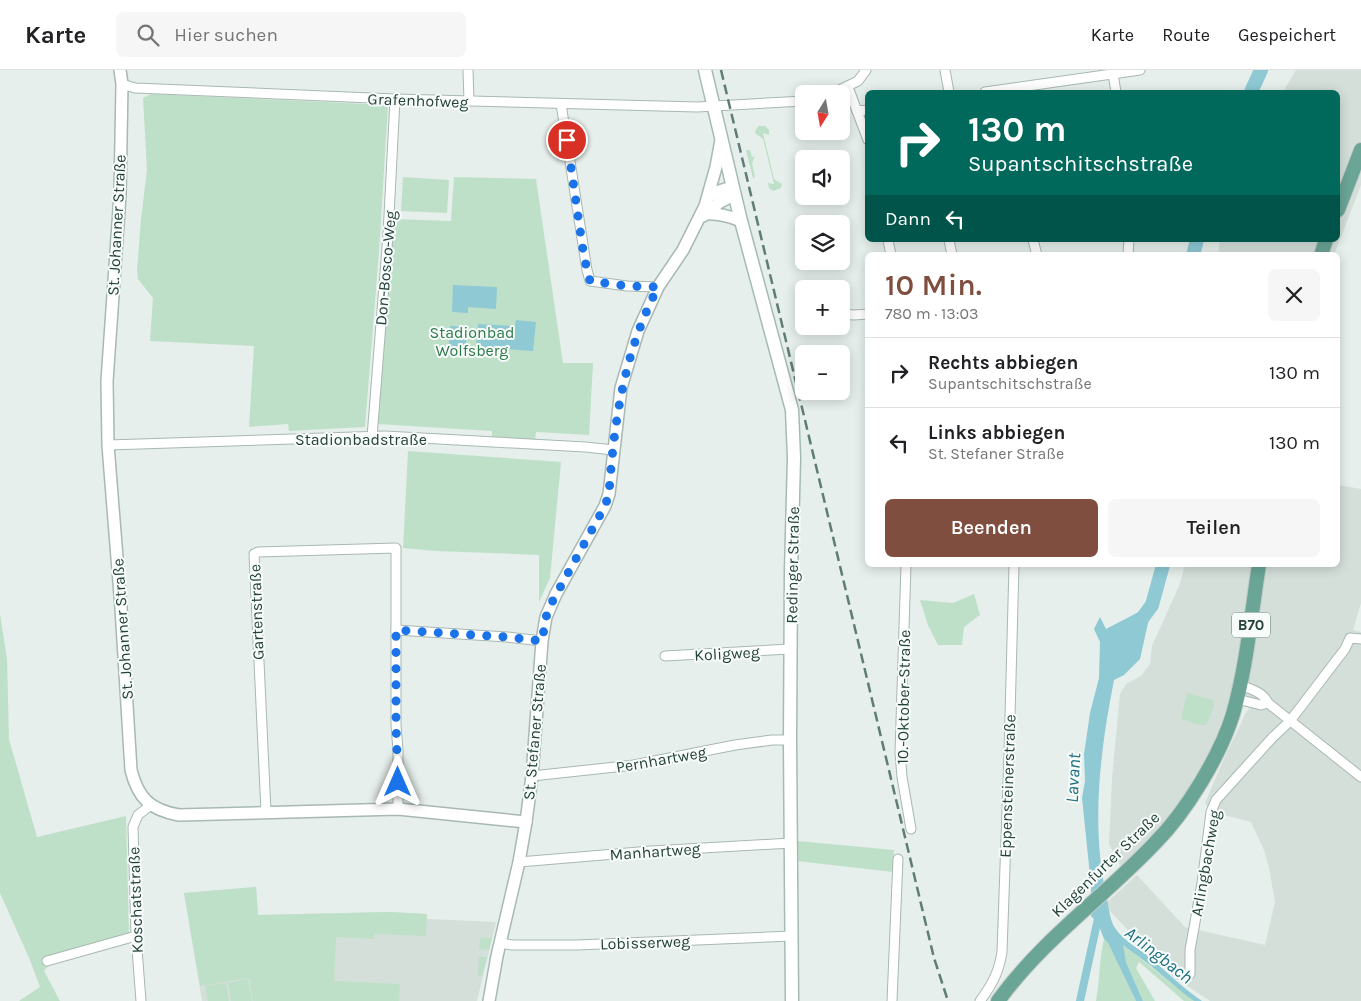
<!DOCTYPE html>
<html lang="de">
<meta charset="utf-8">
<style>
body{margin:0;font-family:Karla,sans-serif;background:#f6f6f6;color:#202124;height:100vh;display:flex;flex-direction:column;font-size:19px;white-space:nowrap}
*{box-sizing:border-box;margin:0}
p{font-size:16px;color:#757577}
.icon{flex:none;width:28px;height:28px;fill:none;stroke:currentColor;stroke-width:2;stroke-linecap:round;stroke-linejoin:round}
.map{position:relative;flex:1;overflow:hidden}
.sheet{position:absolute;left:865px;top:182px;width:475px;height:315px;display:flex;flex-direction:column;background:#fff;border-radius:8px;box-shadow:0 2px 12px #0003}
.sheet>*{flex:none}
.guide{position:absolute;left:865px;top:20px;width:475px;height:152px;border-radius:8px;box-shadow:0 2px 12px #0003;background:#00695c;color:#fff;overflow:hidden}
.needle{width:32px;rotate:191deg}
.fabs{position:absolute;left:795px;top:15px;display:grid;gap:10px}
.fabs a{display:grid;place-items:center;width:55px;height:55px;border-radius:8px;background:#fff;box-shadow:0 2px 12px #0003;font-size:25px}
.pin{position:absolute;display:grid;place-items:center;width:42px;height:42px;color:#fff;margin:-21px;border:2px solid #fff;border-radius:50%;box-shadow:0 1px 5px #0007}
.me{position:absolute;width:55px;margin:-28px;rotate:0deg;stroke-linejoin:round;filter:drop-shadow(0 0 4px #0008)}
.turn{display:flex;align-items:center;gap:18px;height:105px;padding:0 20px;font-size:22px}
.turn .icon{width:65px;height:65px;stroke-width:2.5}
.turn b{display:block;font-size:35px;line-height:42px}
.then{display:flex;align-items:center;height:48px;padding:0 20px;background:#0003;gap:10px;font-size:19px}
.round{display:grid;place-items:center;flex:none;width:52px;height:52px;border-radius:8px;background:#f6f6f6}
.head{display:flex;align-items:center;justify-content:space-between;height:85px;padding:0 20px}
h1{font-size:30px;font-weight:600;line-height:38px;color:#7f4e3f}
.primary-button{display:flex;gap:10px;margin-top:auto;padding:10px 20px}
.primary-button a{flex:1;height:58px;border-radius:8px;background:#7f4e3f;color:#fff;font-size:20px;font-weight:600;line-height:58px;text-align:center}
.primary-button a+a{background:#f6f6f6;color:#202124}
ul{padding:0;list-style:none}
li{display:flex;align-items:center;gap:15px;height:70px;padding:0 20px;border-top:1px solid #e0e0e0}
li div{flex:1}
li b{display:block;font-size:19px}
li em{font-style:normal}
header{display:flex;align-items:center;gap:30px;box-sizing:border-box;height:70px;padding:0 25px;background:#fff;border-bottom:1px solid #e0e0e0}
header strong{font-size:24px}
nav{display:flex;gap:28px;margin-inline-start:auto;font-size:18px}
.search{width:350px;height:45px;background:#f6f6f6;display:flex;align-items:center;gap:12px;box-sizing:border-box;padding:0 18px;border-radius:8px;color:#757577;font-size:19px}
.map>svg:first-child{display:block}
</style>
<header>
<strong>Karte</strong>
<div class="search"><svg class="icon" aria-label="search" viewBox="0 0 24 24"><circle cx="10" cy="10" r="6"/><path d="M15 15l6 6"/></svg>Hier suchen</div>
<nav><a>Karte</a><a>Route</a><a>Gespeichert</a></nav>
</header>
<div class="map">
<svg width="1361" height="931" viewBox="0 0 1361 931">
<rect width="100%" height="100%" fill="#e6efeb"/>
<!-- built -->
<g fill="#d4dfda">
<path d="M1296,0H1361V115L1334,185H1218L1220,170H1338V22H1283Z"/>
<path d="M1338,415L1361,419V533L1353,560L1361,562V931H1210L1172,906L1104,835L1137,805L1185,857L1265,875L1275,832L1269,798L1264,780L1251,752L1213,742L1205,733L1225,686L1240,656L1245,644L1252,635L1229,631L1210,683L1192,717L1167,749L1123,796L1120,795L1109,774L1112,708L1120,624L1126,614L1141,606L1150,594L1152,576L1179,516L1185,495H1338Z"/>
<path d="M256,817L258,845L388,842L427,844V849L496,852L477,931H202L184,823Z"/>
</g>
<!-- green -->
<g fill="#bfe0c8">
<path d="M151,24L388,35L379,182L365,357L289,361L288,354L249,357L254,276L150,271L153,228L138,209L137,200L141,149L147,100L143,28Z"/>
<path d="M759,56H765L769,60V65L763,63L774,109L782,114L781,118L773,121L769,118L768,113L774,114L763,69L755,63L756,59Z"/>
<path d="M746,80H750L752,87L755,86L752,93L755,107L753,108Z"/>
<path d="M403,107L449,110L447,143L401,141Z"/>
<path d="M454,107L536,109L563,293H593L589,365L536,362L535,370L492,367V361L377,354L394,149L451,151Z"/>
<path d="M408,381L561,392L550,508L539,532V485L436,481L403,478Z"/>
<path d="M974,524L980,545L964,557L962,575H938L928,555L920,530L953,533Z"/>
<path d="M0,544L7,589L9,669L37,767L126,746L129,863L46,889L48,896L44,901L60,931H19L40,917L30,890L0,823Z"/>
<path d="M1187,623L1213,630L1214,637L1206,655H1199L1181,649Z"/>
<path d="M798,771L894,780L893,802L797,791Z"/>
<path d="M256,817L258,845L388,842L427,844L426,866L375,864L374,869L336,867L334,911L400,914L399,931H253L249,908L200,916L184,823Z"/>
<path d="M480,868H492L489,880L479,879Z"/>
<path d="M1104,869L1108,873L1136,931H1096C1100,910 1099,890 1104,869Z"/>
<path d="M1122,874L1194,931H1184L1139,892L1136,898L1155,931H1143L1126,892Z"/>
<path d="M479,887H487L482,906H478Z"/>
<path d="M248,909L252,931H231L228,913Z"/>
<path d="M226,913L229,931H208L205,916Z"/>
</g>
<!-- water -->
<g fill="#8ec9d4">
<path d="M453,215L497,217L496,239L468,237V243L452,242Z"/>
<path d="M516,250L536,252L533,281L476,277L478,254L515,256Z"/>
<path d="M450,256L467,257L466,276H449Z"/>
<path d="M1152,535L1140,589L1124,605L1114,610C1100,681 1091,754 1106,825C1109,835 1109,849 1115,858C1124,872 1141,879 1153,890C1169,904 1184,919 1202,931H1194L1187,926L1151,896L1123,875L1126,892L1143,931H1136L1108,873L1104,869L1098,853L1091,846V815L1082,728L1085,711L1084,684L1090,643L1099,608L1100,572L1094,559L1100,547L1106,559Z"/>
</g>
<g fill="none" stroke-linecap="round" stroke-linejoin="round">
<!-- stream -->
<path stroke="#8ec9d4" stroke-width="2.5" d="M1085,820L1091,805"/>
<!-- canal -->
<path stroke="#8ec9d4" stroke-width="8" d="M1080,931L1099,844"/>
<!-- river -->
<g stroke="#8ec9d4" stroke-width="14">
<path d="M1251,22L1261,0"/>
<path d="M1193,185L1197,170"/>
<path d="M1141,550L1152,535L1163,495"/>
</g>
<defs>
<g id="minor">
<path d="M468,0L469,31"/>
<path d="M945,0L949,22"/>
<path d="M1113,4L1116,22"/>
<path d="M122,14L135,18L395,29L697,37L804,31"/>
<path d="M848,17L857,41L868,40"/>
<path d="M985,22L1140,0"/>
<path d="M831,24L858,11L866,0"/>
<path d="M561,34L587,200L590,211L627,216L658,217"/>
<path d="M857,41L868,70"/>
<path d="M888,170L891,185"/>
<path d="M949,170L952,185"/>
<path d="M1033,170L1037,185"/>
<path d="M1128,185L1129,170"/>
<path d="M841,244L854,245L868,244"/>
<path d="M372,367L388,165L395,29"/>
<path d="M108,375L385,366L585,377L614,380"/>
<path d="M906,495L900,683L902,707L911,759"/>
<path d="M396,560L507,567L542,571"/>
<path d="M665,586L790,579"/>
<path d="M1239,615C1251,619 1263,622 1268,633L1361,707"/>
<path d="M1237,629L1261,635L1268,633"/>
<path d="M532,706L634,695L735,675L772,670H790"/>
<path d="M266,742L254,484L258,482L396,478V655L398,680V739"/>
<path d="M519,792L651,781L791,773"/>
<path d="M500,873L512,875H577L791,866"/>
<path d="M47,891L136,866"/>
<path d="M1190,904V880L1202,813L1211,742L1216,730L1272,668L1290,651L1345,579L1350,568L1361,569"/>
<path d="M141,931L136,866L133,757L138,745L151,735"/>
<path d="M892,931L898,789"/>
<path d="M980,931C992,915 999,902 1002,882L1009,684L1014,495"/>
</g>
<g id="tertiary">
<path d="M120,0L122,14L120,125L107,311L108,375L121,538L131,700C138,728 150,740 179,745L398,739L526,752"/>
<path d="M708,127L716,122L732,117"/>
<path d="M705,144C719,143 729,146 741,151"/>
<path d="M703,146L720,132L734,125"/>
<path d="M489,931L497,886L519,792L526,752L532,706L542,571L546,547L556,524L605,436L609,424L621,318L638,261L658,217L683,180L705,136L716,97L721,70"/>
</g>
<path id="secondary" d="M705,0L741,151L792,340L794,388L791,502L790,670L792,931"/>
<g id="primary">
<path d="M1338,140L1361,80"/>
<path d="M1321,185L1326,170"/>
<path d="M998,931C1042,870 1104,827 1155,773C1186,742 1220,686 1233,644C1247,595 1251,545 1259,495"/>
</g>
</defs>
<!-- minor casing -->
<use href="#minor" stroke="#a8b8b2" stroke-width="11"/>
<!-- tertiary casing -->
<use href="#tertiary" stroke="#a8b8b2" stroke-width="14"/>
<!-- secondary casing -->
<use href="#secondary" stroke="#a4bbb3" stroke-width="15"/>
<!-- primary casing -->
<use href="#primary" stroke="#c2cac8" stroke-width="16"/>
<!-- minor -->
<use href="#minor" stroke="#fff" stroke-width="9"/>
<!-- tertiary -->
<use href="#tertiary" stroke="#fff" stroke-width="11"/>
<!-- secondary -->
<use href="#secondary" stroke="#fff" stroke-width="12"/>
<!-- primary -->
<use href="#primary" stroke="#6aa596" stroke-width="14"/>
<!-- rail -->
<path stroke="#5f7d75" stroke-width="2.5" stroke-dasharray="10 5" stroke-linecap="butt" d="M721,0L934,888L948,931"/>
</g>
<g fill="none" stroke-linecap="round" stroke-linejoin="round">
<!-- route -->
<path stroke="#1a73e8" stroke-width="9" stroke-dasharray="0 16.2" d="M398,712L396,655V560L507,567L542,571L546,547L551,534L605,436L609,424C614,351 624,283 658,217L627,216L590,211L584,187L567,70"/>
</g>
<g text-anchor="middle" stroke-width="4" stroke-linejoin="round" paint-order="stroke">
<!-- shield labels -->
<rect fill="#f7fbf9" stroke="#637a73" stroke-width="1" x="1232" y="542.5" width="38" height="25" rx="4"/>
<g font-size="15" font-weight="bold" fill="#24423a">
<text x="1251" y="560">B70</text>
</g>
<!-- street labels -->
<g font-size="16" fill="#24423a" stroke="#f7fbf9">
<text transform="translate(418 30) rotate(2)" y="6">Grafenhofweg</text>
<text transform="translate(116 155) rotate(-87)" y="6">St. Johanner Straße</text>
<text transform="translate(385 198) rotate(-85)" y="6">Don-Bosco-Weg</text>
<text x="361" y="375">Stadionbadstraße</text>
<text transform="translate(792 495) rotate(-89)" y="6">Redinger Straße</text>
<text transform="translate(256 542) rotate(-92)" y="6">Gartenstraße</text>
<text transform="translate(122 559) rotate(-94)" y="6">St. Johanner Straße</text>
<text transform="translate(727 583) rotate(-3)" y="6">Koligweg</text>
<text transform="translate(903 627) rotate(-89)" y="6">10.-Oktober-Straße</text>
<text transform="translate(534 662) rotate(-85)" y="6">St. Stefaner Straße</text>
<text transform="translate(661 689) rotate(-10)" y="6">Pernhartweg</text>
<text transform="translate(1007 716) rotate(-88)" y="6">Eppensteinerstraße</text>
<text transform="translate(655 781) rotate(-4)" y="6">Manhartweg</text>
<text transform="translate(1205 793) rotate(-80)" y="6">Arlingbachweg</text>
<text transform="translate(1105 794) rotate(-44)" y="6">Klagenfurter Straße</text>
<text transform="translate(135 830) rotate(-92)" y="6">Koschatstraße</text>
<text transform="translate(645 872) rotate(-2)" y="6">Lobisserweg</text>
</g>
<!-- park labels -->
<g font-size="16" fill="#2d7a4b" stroke="#f7fbf9">
<text x="472" y="268">Stadionbad<tspan x="472" dy="18">Wolfsberg</tspan></text>
</g>
<!-- water labels -->
<g font-size="18" font-style="italic" fill="#1c6f80" stroke="#f7fbf9">
<text transform="translate(1073 708) rotate(-87)" y="6">Lavant</text>
<text transform="translate(1159 885) rotate(38)" y="6">Arlingbach</text>
</g>
</g>
</svg>
<div class="fabs">
<a><svg class="needle" viewBox="-14 -14 28 28"><path d="M0-13l5 13h-10z" fill="#e53935"/><path d="M0 13l5-13h-10z" fill="#757577"/></svg></a>
<a><svg class="icon" aria-label="sound" viewBox="0 0 24 24"><path d="M4 9h4l5-4v14l-5-4H4zM17 9q2 3 0 6"/></svg></a>
<a><svg class="icon" aria-label="layers" viewBox="0 0 24 24"><path d="M12 4l9 5-9 5-9-5zM3 14l9 5 9-5"/></svg></a>
<a>+</a>
<a>−</a>
</div>
<div class="pin" style="left:567px;top:70px;background:#d93025"><svg class="icon" aria-label="arrive" viewBox="0 0 24 24"><path d="M6 21V4h12l-3 4 3 4H6"/></svg></div>
<svg class="me" style="left:398px;top:712px" viewBox="-20 -20 40 40"><path d="M0-17L14 15 0 8-14 15z" fill="#1a73e8" stroke="#fff" stroke-width="4"/></svg>
<div class="guide">
<div class="turn"><svg class="icon" aria-label="right" viewBox="0 0 24 24"><path d="M7 20v-9h11M14 6l5 5-5 5"/></svg><div><b>130 m</b>Supantschitschstraße</div></div>
<div class="then">Dann<svg class="icon" aria-label="left" viewBox="0 0 24 24"><path d="M17 20v-9H6M10 6l-5 5 5 5"/></svg></div>
</div>
<section class="sheet">
<div class="head"><div><h1>10 Min.</h1><p>780 m · 13:03</p></div><a class="round"><svg class="icon" aria-label="close" viewBox="0 0 24 24"><path d="M6 6l12 12M18 6L6 18"/></svg></a></div>
<ul>
<li><svg class="icon" aria-label="right" viewBox="0 0 24 24"><path d="M7 20v-9h11M14 6l5 5-5 5"/></svg><div><b>Rechts abbiegen</b><p>Supantschitschstraße</p></div><em>130 m</em></li>
<li><svg class="icon" aria-label="left" viewBox="0 0 24 24"><path d="M17 20v-9H6M10 6l-5 5 5 5"/></svg><div><b>Links abbiegen</b><p>St. Stefaner Straße</p></div><em>130 m</em></li>
</ul>
<div class="primary-button"><a>Beenden</a><a>Teilen</a></div>
</section>
</div>
